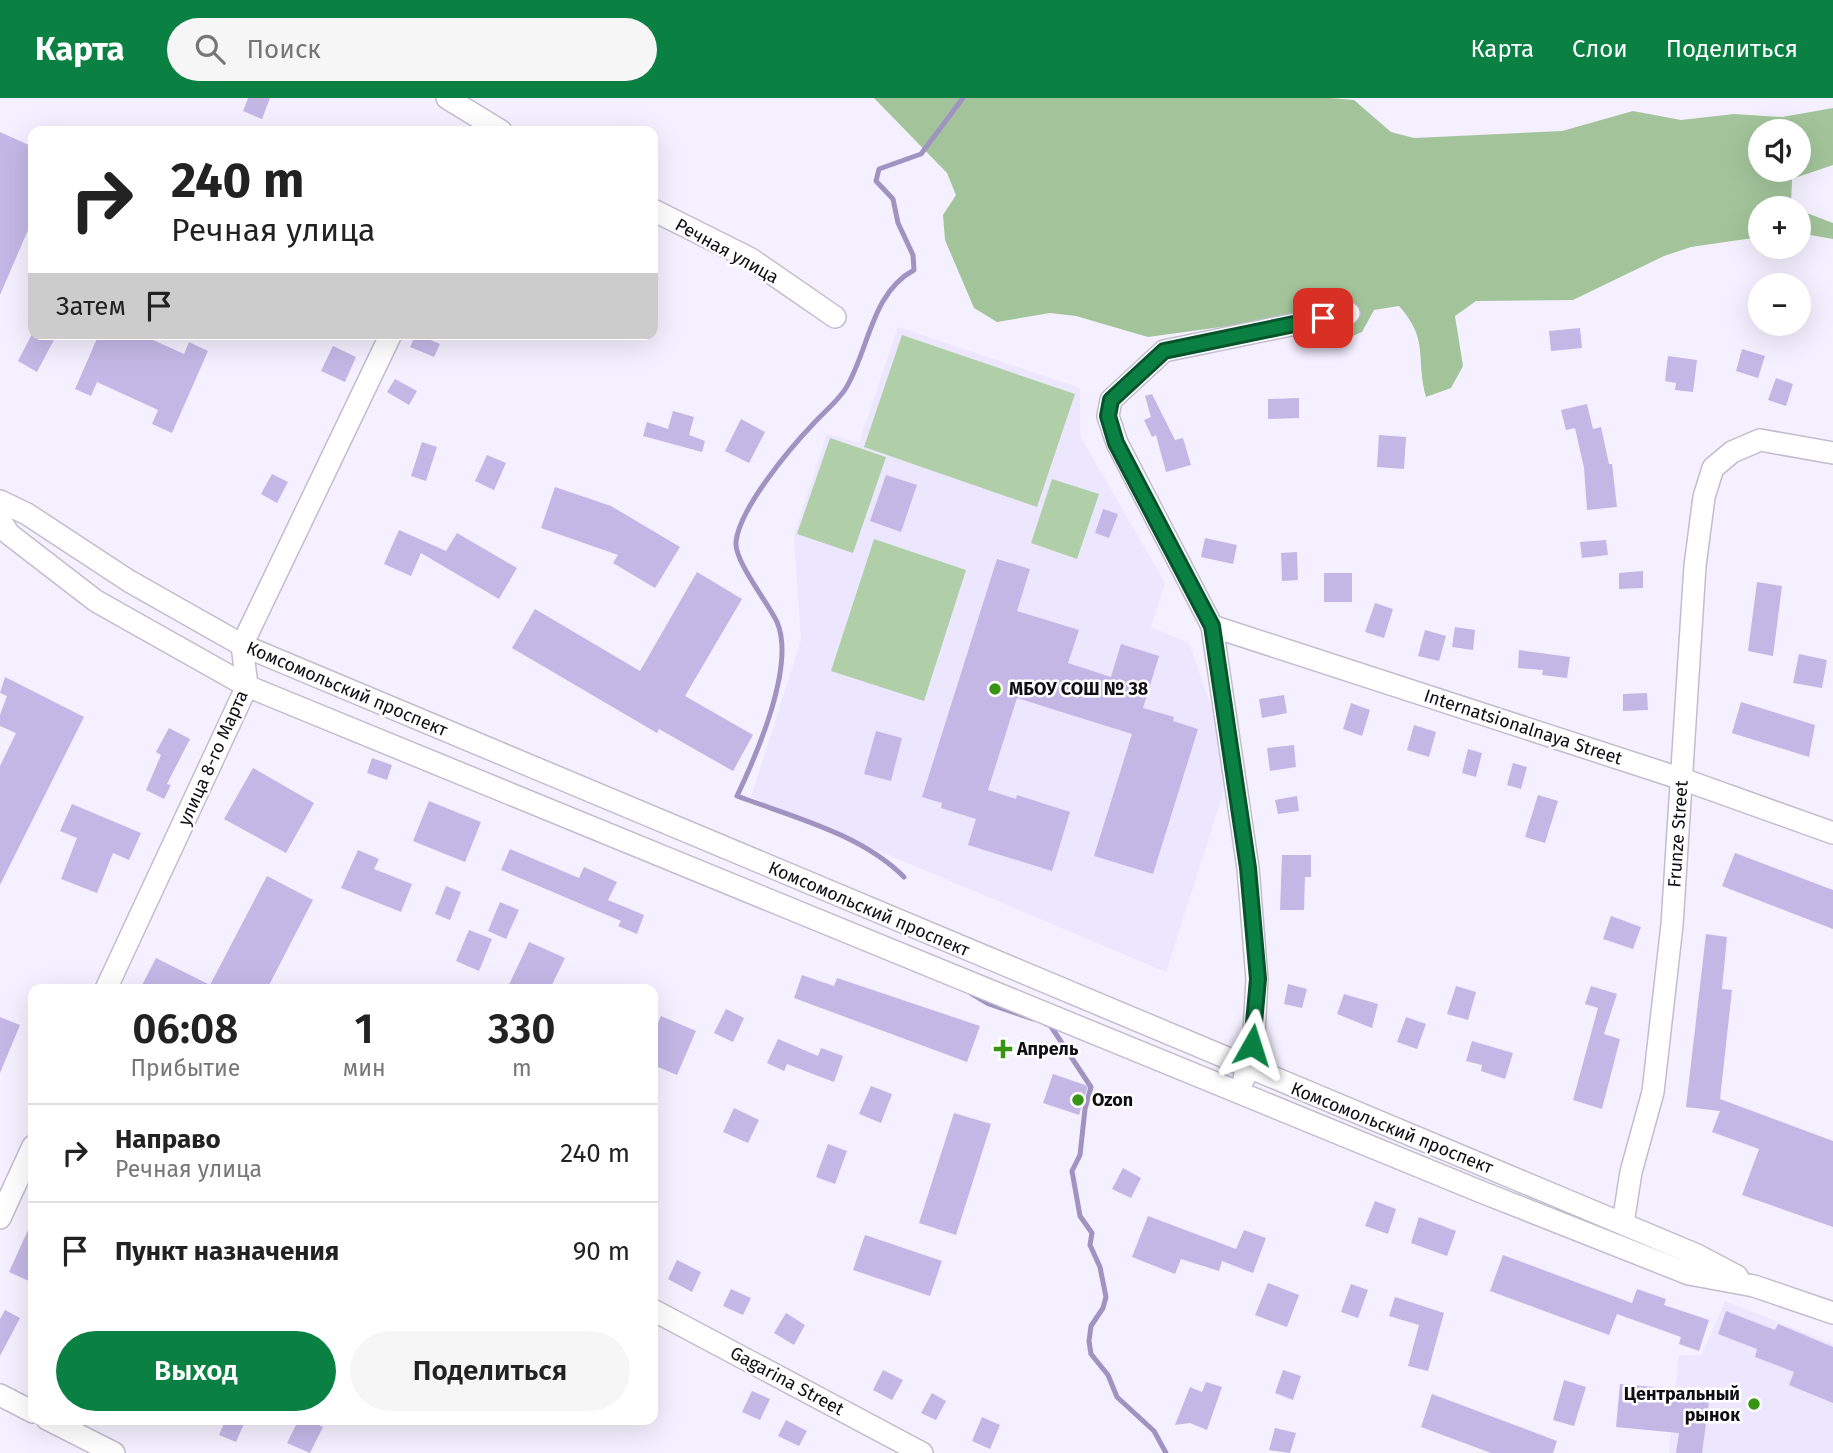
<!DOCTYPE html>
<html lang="ru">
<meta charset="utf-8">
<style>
body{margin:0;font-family:"Fira Sans",sans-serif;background:#f6f6f6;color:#222;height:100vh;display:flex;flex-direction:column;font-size:26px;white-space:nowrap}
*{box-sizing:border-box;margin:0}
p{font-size:23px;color:#767676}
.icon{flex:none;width:38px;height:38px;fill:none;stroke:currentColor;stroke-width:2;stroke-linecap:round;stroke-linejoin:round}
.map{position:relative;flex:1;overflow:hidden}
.details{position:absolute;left:28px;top:886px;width:630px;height:441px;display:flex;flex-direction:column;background:#fff;border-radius:14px;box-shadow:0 7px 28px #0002}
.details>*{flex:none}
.guide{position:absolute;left:28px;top:28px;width:630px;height:214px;border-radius:14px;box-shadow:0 7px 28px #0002;background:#fff;color:#222;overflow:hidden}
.buttons{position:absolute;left:1748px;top:21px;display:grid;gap:14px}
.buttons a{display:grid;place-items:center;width:63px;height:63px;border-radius:50%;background:#fff;box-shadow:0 7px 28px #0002;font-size:35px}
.pin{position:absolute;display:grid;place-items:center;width:60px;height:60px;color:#fff;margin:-30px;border-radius:14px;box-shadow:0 4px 10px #0006}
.me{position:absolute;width:77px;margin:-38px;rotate:6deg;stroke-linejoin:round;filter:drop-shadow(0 0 5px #0008)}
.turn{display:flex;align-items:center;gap:24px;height:147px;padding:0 28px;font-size:32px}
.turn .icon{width:91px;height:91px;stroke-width:2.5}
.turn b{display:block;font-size:49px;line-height:60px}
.then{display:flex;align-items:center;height:66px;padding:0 28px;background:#0003;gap:14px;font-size:26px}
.eta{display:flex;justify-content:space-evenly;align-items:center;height:119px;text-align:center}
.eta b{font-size:42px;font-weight:600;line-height:49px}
.button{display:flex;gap:14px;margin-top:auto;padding:14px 28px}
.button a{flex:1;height:80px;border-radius:42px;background:#0b8043;color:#fff;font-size:28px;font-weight:600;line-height:80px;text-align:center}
.button a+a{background:#f6f6f6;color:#222}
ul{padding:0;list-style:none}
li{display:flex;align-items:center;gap:21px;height:98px;padding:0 28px;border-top:2px solid #e0e0e0}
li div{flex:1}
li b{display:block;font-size:26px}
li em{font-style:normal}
header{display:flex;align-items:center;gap:42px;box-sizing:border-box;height:98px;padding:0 35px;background:#0b8043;color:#fff}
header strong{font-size:33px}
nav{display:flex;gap:38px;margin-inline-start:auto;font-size:24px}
.search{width:490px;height:63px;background:#f6f6f6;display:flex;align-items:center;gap:18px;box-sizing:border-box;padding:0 24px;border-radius:38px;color:#767676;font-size:26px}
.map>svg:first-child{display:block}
</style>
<header>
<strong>Карта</strong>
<div class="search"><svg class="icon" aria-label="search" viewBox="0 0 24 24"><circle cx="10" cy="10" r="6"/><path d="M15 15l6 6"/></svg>Поиск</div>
<nav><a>Карта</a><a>Слои</a><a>Поделиться</a></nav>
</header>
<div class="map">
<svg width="1833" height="1355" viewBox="0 0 1833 1355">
<rect width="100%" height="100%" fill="#f4f0ff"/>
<!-- built -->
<g fill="#ece6ff">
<path d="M898,229L1080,290V338L1165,485L1151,529L1189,545L1221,637L1226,686L1166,874L751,699L801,542L794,438L827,336L859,345Z"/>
<path d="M1725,1203L1833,1246V1355H1669L1679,1257L1701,1258Z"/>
</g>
<!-- green -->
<g fill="#b0cfa8">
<path d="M902,237L1075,296L1037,409L864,349Z"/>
<path d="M830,340L886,359L853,455L797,436Z"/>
<path d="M1052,381L1099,396L1077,461L1031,445Z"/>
<path d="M874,441L966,472L924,603L831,573Z"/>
</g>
<!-- forest -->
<g fill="#a3c49b" fill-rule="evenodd">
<path d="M874,0H1330L1354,2L1391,34L1414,40L1562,33L1633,13L1681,22L1734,16L1782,19L1833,10V67L1792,81L1791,107L1796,110H1760V139L1691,149L1664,158L1573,202L1476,203L1455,218L1463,268L1451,290L1426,299C1415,259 1430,243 1399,208L1374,212L1362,234L1339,244L1280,221L1148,239L1076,218L1050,215L997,224L974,210L945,142L943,117L956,97L947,75ZM1760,33H1799V72H1760Z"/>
<path d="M1799,112L1833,125V141L1799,135Z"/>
</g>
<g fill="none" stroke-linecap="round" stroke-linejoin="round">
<!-- stream -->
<g stroke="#a093c1" stroke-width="5">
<path d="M904,779C861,736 793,719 737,698C756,658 796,567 777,524C769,506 734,463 736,444C739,411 790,350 814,325C824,314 838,303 846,290C869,252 871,195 914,172L913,157L898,125L893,101L876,83L879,71L921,56L963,0"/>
<path d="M972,896L989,906L1033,921"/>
<path d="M1046,926L1050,927L1091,989L1085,1011L1080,1057L1072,1073L1080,1118L1092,1135L1090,1147L1100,1169L1106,1199L1103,1210L1091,1228L1089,1243L1091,1256L1108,1277L1117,1299L1154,1333L1166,1355"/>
</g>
</g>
<!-- building -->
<g fill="#c4b7e6">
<path d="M248,0H270L262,21L243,13Z"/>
<path d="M0,34L33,49V135L28,132L0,197Z"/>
<path d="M1580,230L1582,250L1551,253L1549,233Z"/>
<path d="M32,236H57L37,274L18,263Z"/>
<path d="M99,236H140L184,256L189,244L208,253L172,335L152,326L158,312L97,284L91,298L75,291Z"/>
<path d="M416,236L440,246L434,259L410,249Z"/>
<path d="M333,248L356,259L345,284L321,273Z"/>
<path d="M1742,251L1765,258L1758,280L1736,273Z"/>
<path d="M1668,258L1697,262L1693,294L1675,292L1676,285L1665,283Z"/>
<path d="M1776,280L1793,286L1786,308L1768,302Z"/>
<path d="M395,281L417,293L409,307L387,294Z"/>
<path d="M1152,296L1175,342L1183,340L1191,367L1166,374L1156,337L1152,339L1144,322L1151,319L1145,298Z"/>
<path d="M1299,300V320L1268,321V301Z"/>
<path d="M1587,306L1593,331L1601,329L1609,366H1612L1617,409L1587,412L1584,370L1575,330L1566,332L1561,312Z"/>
<path d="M673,313L694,319L689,337L705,343L702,354L643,338L647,324L668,331Z"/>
<path d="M741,321L765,334L749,365L725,353Z"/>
<path d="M1379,337L1406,339L1404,371L1377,369Z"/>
<path d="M422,344L437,349L426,383L411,378Z"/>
<path d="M487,357L506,365L494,392L475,383Z"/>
<path d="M272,376L288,384L277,405L261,396Z"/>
<path d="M886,377L917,387L901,434L870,423Z"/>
<path d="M555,389L611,408L680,449L655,490L613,465L618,457L541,430Z"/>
<path d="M1103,411L1118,416L1109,440L1095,435Z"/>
<path d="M399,432L446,453L457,435L517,470L499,501L421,455L411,478L384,466Z"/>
<path d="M1205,440L1237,447L1233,466L1201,459Z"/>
<path d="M1606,442L1608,457L1582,460L1580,444Z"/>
<path d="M1297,454L1298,482L1282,483L1281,455Z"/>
<path d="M997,461L1030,471L1017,513L1079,532L1068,565L1111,579L1121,546L1159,558L1143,610L1174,619L1173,623L1198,631L1153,776L1094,758L1132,636L1017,600L988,692L1016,701L1017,697L1070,714L1052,773L968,747L976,721L941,710L942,705L922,699Z"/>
<path d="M1643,473V490L1619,491V475Z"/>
<path d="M697,474L742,501L685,598L753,637L733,673L659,631L657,635L512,550L535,511L640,573Z"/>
<rect x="1324" y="475" width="28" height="29"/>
<path d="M1757,484L1782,488L1773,558L1748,553Z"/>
<path d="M1375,505L1393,511L1384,540L1365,534Z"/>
<path d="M1455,529L1475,532L1473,552L1452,549Z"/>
<path d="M1425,532L1446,538L1439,563L1418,558Z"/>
<path d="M1519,552L1570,559L1567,580L1542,577L1543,572L1518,570Z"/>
<path d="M1799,556L1827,562L1822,590L1793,585Z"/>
<path d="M5,579L84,619L0,787V668L16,635L0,628V617L7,598L0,595Z"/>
<path d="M1647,595L1648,612L1623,613V596Z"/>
<path d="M1284,597L1287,615L1262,620L1259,601Z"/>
<path d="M1741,604L1815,627L1809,659L1732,635Z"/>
<path d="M1351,605L1370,612L1362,638L1343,631Z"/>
<path d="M1414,627L1436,634L1429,659L1407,652Z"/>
<path d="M169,630L190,641L167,686L171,687L164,701L146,692L161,657L156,654Z"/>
<path d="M876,633L902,640L891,683L864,676Z"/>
<path d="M1294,647L1296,669L1270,673L1267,650Z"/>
<path d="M1468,651L1482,655L1476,679L1462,675Z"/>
<path d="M372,660L392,667L387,682L367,675Z"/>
<path d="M1513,665L1527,669L1521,691L1507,687Z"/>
<path d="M253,670L314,705L286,755L224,721Z"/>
<path d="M1538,697L1558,703L1545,745L1525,739Z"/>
<path d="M1297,698L1299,713L1278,716L1275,702Z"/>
<path d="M429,703L481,724L465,764L413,743Z"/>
<path d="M72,706L141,735L129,762L113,755L97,795L61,781L77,740L60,733Z"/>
<path d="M510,751L579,780L584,769L617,784L608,802L644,817L637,836L618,828L621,823L501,772Z"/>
<path d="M358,752L379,761L374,771L412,786L401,814L341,790Z"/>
<path d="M1735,755L1833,792V831L1722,788Z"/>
<path d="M1282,757H1311V779H1305L1304,812H1280Z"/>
<path d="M267,778L313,802L267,891H140L156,860L210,887Z"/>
<path d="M446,788L461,794L450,822L435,816Z"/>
<path d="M500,804L519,812L506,841L488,833Z"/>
<path d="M1611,818L1641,829L1633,851L1603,841Z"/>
<path d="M469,832L492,841L479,873L456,863Z"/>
<path d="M1706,836L1727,839L1722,891L1732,892L1720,1001L1833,1043V1129L1742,1097L1759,1051L1712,1034L1720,1013L1686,1009Z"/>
<path d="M529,844L565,860L550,891H507Z"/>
<path d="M802,877L834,888L837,880L980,928L967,964L794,900Z"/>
<path d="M1288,886L1307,891L1302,910L1284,906Z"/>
<path d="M1456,888L1476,894L1468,922L1447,916Z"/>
<path d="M1591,888L1617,896L1604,936L1620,941L1602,1011L1573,1002L1598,910L1585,906Z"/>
<path d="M1344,896L1378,906L1372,930L1337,916Z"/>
<path d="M726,911L744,920L733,944L714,935Z"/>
<path d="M661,918L696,933L677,977L653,967V936Z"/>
<path d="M0,919L20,927L0,975Z"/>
<path d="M1406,919L1426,926L1417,951L1397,944Z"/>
<path d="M778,941L818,958L821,950L843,958L834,984L787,966L784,973L767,965Z"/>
<path d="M1472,943L1513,955L1505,981L1481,973L1482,967L1466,963Z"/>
<path d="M1053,976L1088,988L1079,1017L1043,1005Z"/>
<path d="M871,988L892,996L881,1025L859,1016Z"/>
<path d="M734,1010L759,1022L748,1045L723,1034Z"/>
<path d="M954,1015L991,1026L956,1137L919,1125Z"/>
<path d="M828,1046L847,1053L835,1086L816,1079Z"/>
<path d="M1123,1070L1141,1080L1131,1100L1112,1091Z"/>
<path d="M1375,1103L1396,1111L1388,1136L1365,1128Z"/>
<path d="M1148,1118L1236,1151L1244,1132L1266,1140L1253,1175L1222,1163L1219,1173L1181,1161L1175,1176L1132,1159Z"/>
<path d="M1419,1119L1456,1133L1447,1158L1411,1145Z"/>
<path d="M33,1121V1185L9,1174Z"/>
<path d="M865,1137L942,1163L930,1198L853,1172Z"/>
<path d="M1503,1157L1632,1205L1637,1191L1666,1201L1664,1207L1709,1222L1699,1253L1679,1246L1681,1239L1617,1216L1609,1237L1490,1193Z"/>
<path d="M677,1162L701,1174L692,1194L668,1181Z"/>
<path d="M1268,1185L1299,1197L1287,1229L1255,1217Z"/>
<path d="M1351,1186L1368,1192L1358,1220L1341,1214Z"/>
<path d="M731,1191L751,1200L743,1217L723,1208Z"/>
<path d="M1395,1199L1444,1215L1428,1273L1408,1268L1419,1227L1389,1218Z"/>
<path d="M5,1212L20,1220L0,1258V1221Z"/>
<path d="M1726,1213L1775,1232L1778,1226L1833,1249V1305L1789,1287L1794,1274L1755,1259L1757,1251L1718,1236Z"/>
<path d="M786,1215L805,1227L794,1247L774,1235Z"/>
<path d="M883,1272L903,1282L892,1302L873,1292Z"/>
<path d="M1283,1272L1301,1278L1293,1302L1275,1295Z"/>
<path d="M1564,1282L1586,1289L1574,1328L1553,1322Z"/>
<path d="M1206,1284L1222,1289L1207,1332L1190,1325L1175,1327L1190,1289L1202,1294Z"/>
<path d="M1620,1286L1665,1290L1664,1297L1709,1303L1702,1355H1676L1679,1335L1616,1329Z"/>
<path d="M752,1293L770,1301L760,1322L742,1314Z"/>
<path d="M932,1295L946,1303L936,1322L921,1315Z"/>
<path d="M1432,1296L1557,1343L1553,1355H1491L1421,1329Z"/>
<path d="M982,1319L1000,1327L990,1351L972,1343Z"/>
<path d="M226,1321H246L236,1344L219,1337Z"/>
<path d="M299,1321H307L323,1329L310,1355L287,1345Z"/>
<path d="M786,1322L807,1333L799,1348L778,1338Z"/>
<path d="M1275,1330L1296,1335L1290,1355L1269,1352Z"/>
</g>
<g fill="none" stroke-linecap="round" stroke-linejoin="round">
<defs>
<g id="minor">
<path d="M447,0L501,33"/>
<path d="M653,112L751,161L835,219"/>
<path d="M0,403L27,416L129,483L242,547L1697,1157L1737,1178"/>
<path d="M0,422L9,436L96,503L247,588L1479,1093L1689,1176L1754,1188L1833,1215"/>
<path d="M1212,528L1682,681L1833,735"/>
<path d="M106,891L247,588L242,547L391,236"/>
<path d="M1244,981L1254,936L1257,881L1248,770L1212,528L1117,345L1108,318L1111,302L1164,253L1349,215"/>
<path d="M0,1120L33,1048"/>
<path d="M1623,1125L1631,1074L1653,994L1672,827L1695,468L1704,399L1713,370L1732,354L1760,342L1833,355"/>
<path d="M653,1212L922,1355"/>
<path d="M0,1297L33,1314"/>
<path d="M47,1321L114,1355"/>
</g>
</defs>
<!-- minor casing -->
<use href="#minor" stroke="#c1bdce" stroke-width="24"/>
<!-- minor -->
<use href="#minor" stroke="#fff" stroke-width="21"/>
</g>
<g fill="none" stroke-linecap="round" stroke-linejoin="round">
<defs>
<path id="route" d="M1252,947L1258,881L1248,770L1212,528L1116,345L1108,318L1111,302L1164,253L1323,220"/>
</defs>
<!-- route casing -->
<use href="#route" stroke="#07532c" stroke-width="18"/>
<!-- route -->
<use href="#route" stroke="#0b8043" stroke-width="12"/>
</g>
<!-- markers -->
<g fill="#389513" stroke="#fff" stroke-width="2.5">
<circle cx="995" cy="591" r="7"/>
<path d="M999.5 940.5h7v7h7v7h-7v7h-7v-7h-7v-7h7z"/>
<circle cx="1078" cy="1002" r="7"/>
<circle cx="1754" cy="1306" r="7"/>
</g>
<g text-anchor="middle" stroke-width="5" stroke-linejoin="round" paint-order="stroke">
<!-- street labels -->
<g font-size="18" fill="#0f0e13" stroke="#fff">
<text transform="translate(727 153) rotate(29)" y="6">Речная улица</text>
<text transform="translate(347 591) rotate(23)" y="6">Комсомольский проспект</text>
<text transform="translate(1523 629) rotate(18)" y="6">Internatsionalnaya Street</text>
<text transform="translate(213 660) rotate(-66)" y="6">улица 8-го Марта</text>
<text transform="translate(1678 736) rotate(-86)" y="6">Frunze Street</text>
<text transform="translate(869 811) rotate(23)" y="6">Комсомольский проспект</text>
<text transform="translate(1392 1030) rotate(22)" y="6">Комсомольский проспект</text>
<text transform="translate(787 1283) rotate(28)" y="6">Gagarina Street</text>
</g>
<!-- poi labels -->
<g font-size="18" font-weight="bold" fill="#0f0e13" stroke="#fff" text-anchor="start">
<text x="1009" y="597">МБОУ СОШ № 38</text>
<text x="1017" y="957">Апрель</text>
<text x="1092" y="1008">Ozon</text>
<text x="1740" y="1302" text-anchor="end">Центральный<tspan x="1740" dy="21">рынок</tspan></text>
</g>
</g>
</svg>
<div class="buttons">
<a><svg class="icon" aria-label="sound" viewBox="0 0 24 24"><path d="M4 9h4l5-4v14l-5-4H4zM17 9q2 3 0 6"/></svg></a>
<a>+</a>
<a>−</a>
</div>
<div class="pin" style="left:1323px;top:220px;background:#d93025"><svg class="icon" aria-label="arrive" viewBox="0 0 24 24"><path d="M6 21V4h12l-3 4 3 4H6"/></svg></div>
<svg class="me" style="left:1252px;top:947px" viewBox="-20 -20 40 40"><path d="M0-17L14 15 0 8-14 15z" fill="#0b8043" stroke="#fff" stroke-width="4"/></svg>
<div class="guide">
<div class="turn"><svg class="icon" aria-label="right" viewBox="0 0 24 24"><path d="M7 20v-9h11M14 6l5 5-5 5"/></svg><div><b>240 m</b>Речная улица</div></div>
<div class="then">Затем<svg class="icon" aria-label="arrive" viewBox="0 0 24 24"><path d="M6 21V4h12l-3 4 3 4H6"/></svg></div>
</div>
<section class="details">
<div class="eta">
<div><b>06:08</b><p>Прибытие</p></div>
<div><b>1</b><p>мин</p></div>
<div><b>330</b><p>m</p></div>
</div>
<ul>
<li><svg class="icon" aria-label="right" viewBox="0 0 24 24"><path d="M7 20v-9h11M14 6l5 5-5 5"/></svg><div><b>Направо</b><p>Речная улица</p></div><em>240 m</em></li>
<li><svg class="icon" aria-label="arrive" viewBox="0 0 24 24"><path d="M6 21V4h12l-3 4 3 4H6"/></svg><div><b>Пункт назначения</b></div><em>90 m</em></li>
</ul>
<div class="button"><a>Выход</a><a>Поделиться</a></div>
</section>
</div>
